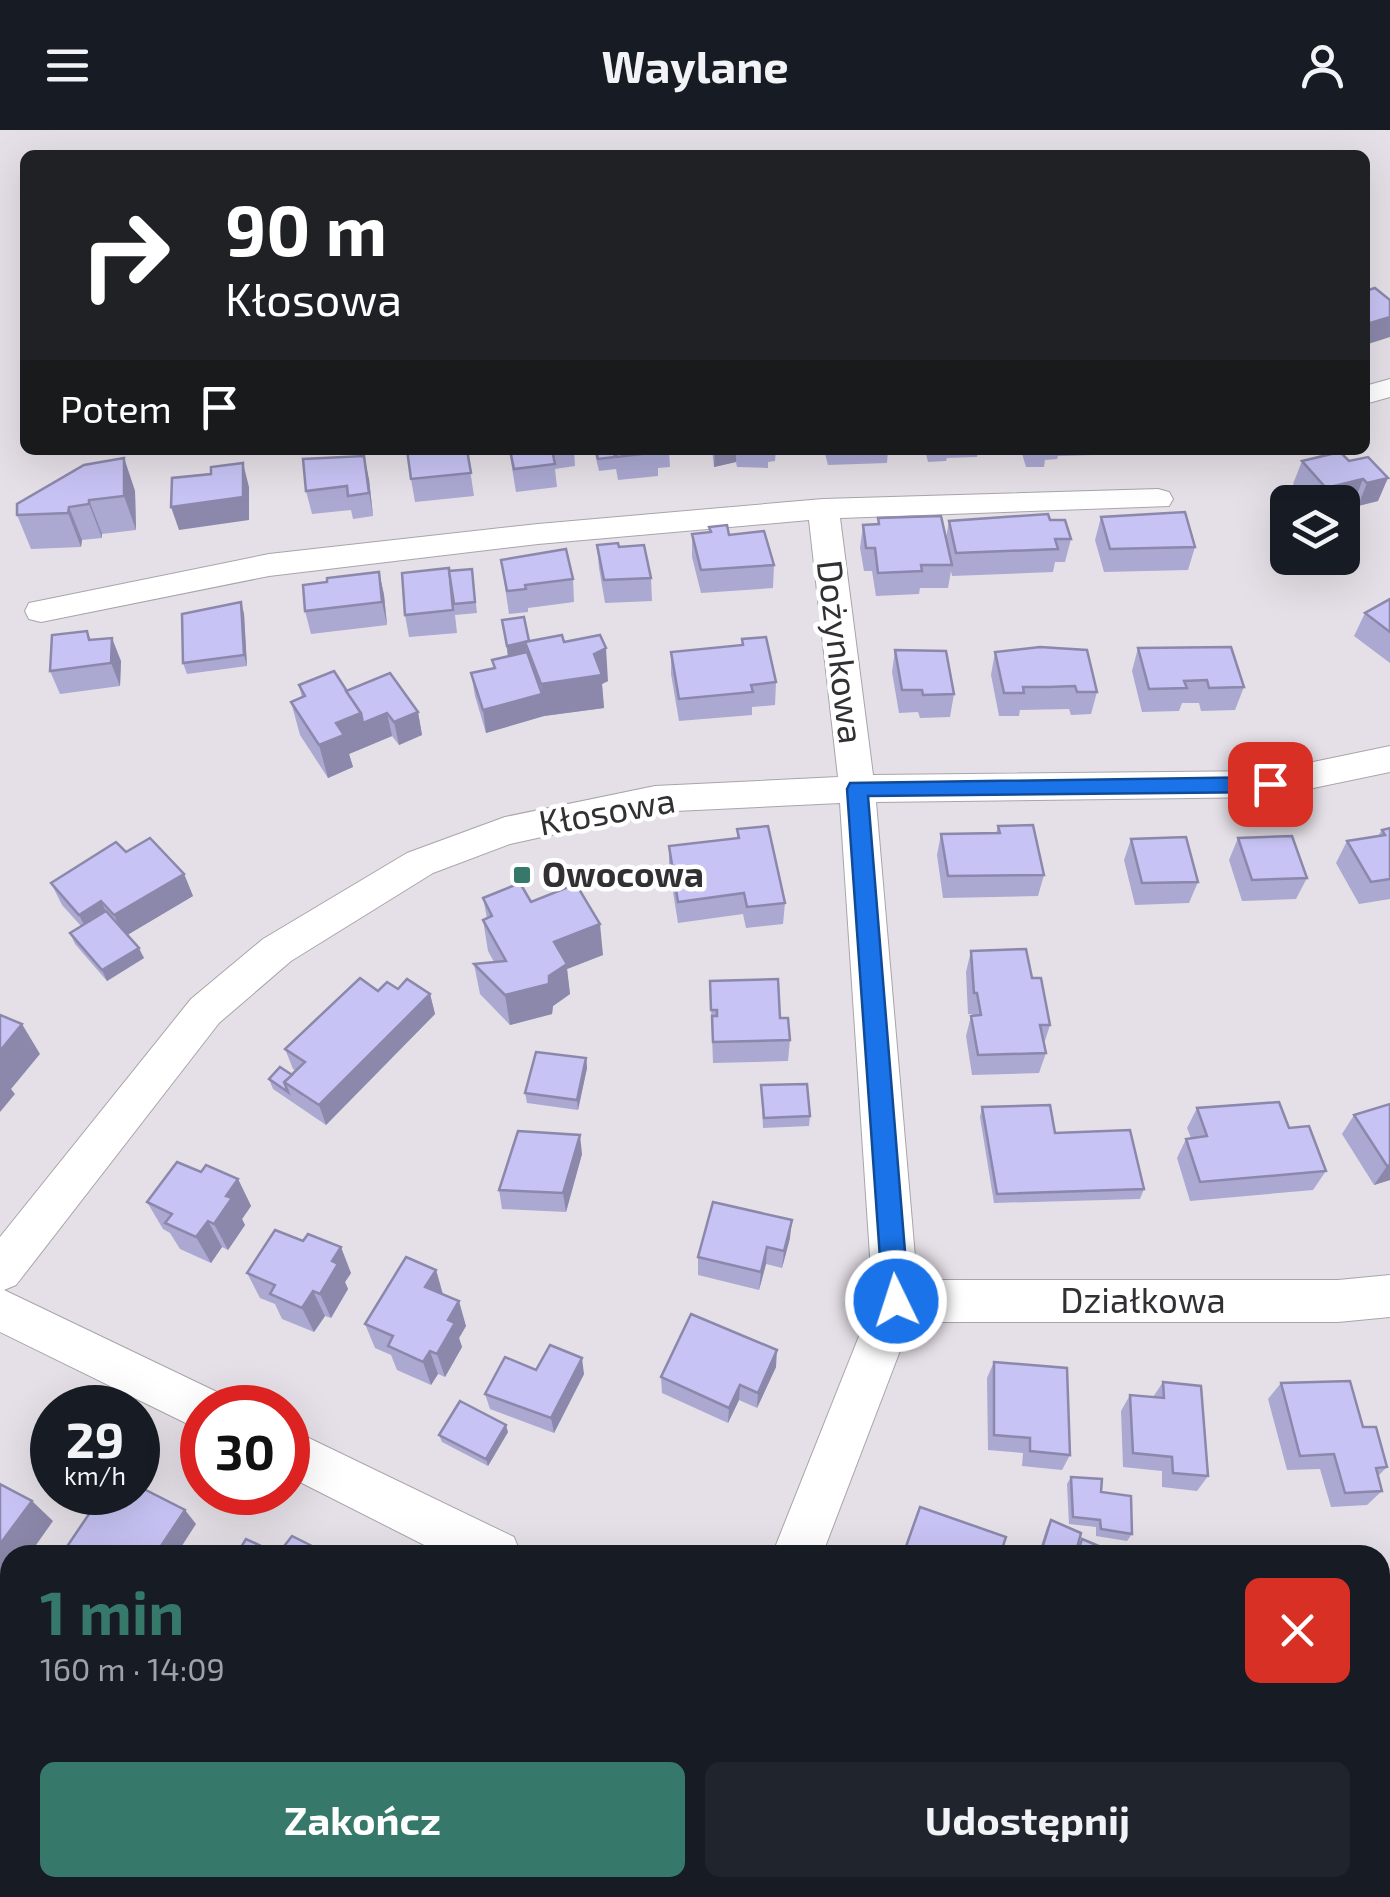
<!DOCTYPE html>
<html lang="pl">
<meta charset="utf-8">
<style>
body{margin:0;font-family:"Exo 2",sans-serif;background:#20242c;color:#f1f3f6;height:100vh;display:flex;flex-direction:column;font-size:38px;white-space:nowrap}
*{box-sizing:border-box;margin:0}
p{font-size:32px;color:#9ea1a6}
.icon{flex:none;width:55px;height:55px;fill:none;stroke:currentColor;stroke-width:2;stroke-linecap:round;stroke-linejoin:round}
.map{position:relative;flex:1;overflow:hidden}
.side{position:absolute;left:0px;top:1415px;width:1390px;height:352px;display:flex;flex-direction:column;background:#171b24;border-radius:30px 30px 0 0;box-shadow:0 10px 40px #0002}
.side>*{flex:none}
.hud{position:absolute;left:20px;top:20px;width:1350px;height:305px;border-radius:15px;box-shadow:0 10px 40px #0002;background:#202124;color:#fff;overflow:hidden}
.controls{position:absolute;left:1270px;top:355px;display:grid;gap:20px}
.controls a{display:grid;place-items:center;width:90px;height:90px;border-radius:15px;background:#171b24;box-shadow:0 10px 40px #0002;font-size:50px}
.speed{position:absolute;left:30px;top:1255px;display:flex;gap:20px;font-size:50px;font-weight:700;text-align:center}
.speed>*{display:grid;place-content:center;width:130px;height:130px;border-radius:50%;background:#171b24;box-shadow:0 10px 40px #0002;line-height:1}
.speed small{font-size:25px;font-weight:400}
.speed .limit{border:15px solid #d22;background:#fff;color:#111}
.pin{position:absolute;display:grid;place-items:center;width:85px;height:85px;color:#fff;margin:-42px;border-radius:20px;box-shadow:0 5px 15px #0006}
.me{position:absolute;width:110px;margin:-55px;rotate:356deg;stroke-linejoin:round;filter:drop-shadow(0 0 8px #0008)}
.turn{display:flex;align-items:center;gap:35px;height:210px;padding:0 40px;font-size:45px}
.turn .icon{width:130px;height:130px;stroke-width:2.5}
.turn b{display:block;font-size:70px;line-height:85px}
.then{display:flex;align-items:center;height:95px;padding:0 40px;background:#0003;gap:20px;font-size:38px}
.round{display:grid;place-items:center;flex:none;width:105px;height:105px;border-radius:15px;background:#20242c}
.head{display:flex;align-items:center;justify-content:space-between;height:170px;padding:0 40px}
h1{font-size:60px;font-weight:700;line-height:75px;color:#36786a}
.button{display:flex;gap:20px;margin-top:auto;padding:20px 40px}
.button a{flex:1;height:115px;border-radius:15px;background:#36786a;color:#fff;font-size:40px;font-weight:700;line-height:115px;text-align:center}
.button a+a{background:#20242c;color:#f1f3f6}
header{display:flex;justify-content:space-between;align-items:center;height:130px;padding:0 40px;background:#171b24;font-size:45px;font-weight:700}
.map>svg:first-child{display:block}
</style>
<header><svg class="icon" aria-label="menu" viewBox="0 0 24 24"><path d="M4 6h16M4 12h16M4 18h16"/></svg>Waylane<svg class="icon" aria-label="person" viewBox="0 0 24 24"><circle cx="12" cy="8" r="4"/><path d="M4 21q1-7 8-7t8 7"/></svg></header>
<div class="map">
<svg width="1390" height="1767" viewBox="0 0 1390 1767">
<rect width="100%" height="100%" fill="#e5e0e7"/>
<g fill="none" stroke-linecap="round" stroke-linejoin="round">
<defs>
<g id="street">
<path d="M1390,249V267L1365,274V256Z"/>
<path d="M1158,359L1169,362L1173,369L1169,376L840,388L873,645L1270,641L1390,616V642L1270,667L876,672L917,1150H1338L1390,1145V1187L1338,1192H911L822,1425H772L873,1171L840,673L655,682L510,714L433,743L291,831L219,893L16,1155L4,1160L219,1263L225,1278H202V1301L0,1202V1107L191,869L263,809L407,723L505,687L655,656L838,647L809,390L538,414L269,446L41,492L29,489L25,481L29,473L269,424L538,394L823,369Z"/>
<path d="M288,1298L514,1407L521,1425H444L288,1346Z"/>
<path d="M621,1758H677L673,1767H617Z"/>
<path d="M1184,1758H1257L1261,1767H1188Z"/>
</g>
</defs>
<!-- street casing -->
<use href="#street" stroke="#a9a4aa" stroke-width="2"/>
<!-- street -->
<use href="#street" fill="#fff" fill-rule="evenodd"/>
</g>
<!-- wall -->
<g fill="#aba8d2">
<path d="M467,320L474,366L415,372L411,349Z"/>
<path d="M509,320H574L575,336L555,339L557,357L516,362Z"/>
<path d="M594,320H669L670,337L658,338V346L618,350L616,339L599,341Z"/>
<path d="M712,320H784H776L775,331L768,332V338L737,337L736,332L714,337Z"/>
<path d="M824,320H888L887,333L828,335Z"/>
<path d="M925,320H978L977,327L947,328L946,331L928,332Z"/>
<path d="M1021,320H1094L1093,325L1058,326L1057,329L1045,330L1044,337H1026Z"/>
<path d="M1368,327L1378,371L1358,376L1354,372H1310L1293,354L1302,331H1349Z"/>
<path d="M124,328L135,361L136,400L102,404V408L82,410L81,417L31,419L17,385Z"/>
<path d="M369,349L373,386L353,389L351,380L312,384L306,361Z"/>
<path d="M1101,387L1195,417L1188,440L1104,442L1095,410Z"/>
<path d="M878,388L946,408L949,391L1050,390L1071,409L1065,432H1055L1053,442L952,446L951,441L948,458H920L919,464L876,466L872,441H864L860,418L863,395L878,394Z"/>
<path d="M709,397L774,435L773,458L701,463L692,427V404L709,403Z"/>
<path d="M597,415L619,417L651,448L652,471L605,473L599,438Z"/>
<path d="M501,430L573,449L574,472L528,478V482L509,484Z"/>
<path d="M472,439L477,483L455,485L457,503L409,507L405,485L449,441Z"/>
<path d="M379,442L384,465L387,495L311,504L305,481L327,452Z"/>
<path d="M1390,469V533L1354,506L1365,483Z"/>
<path d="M241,472L244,484L247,536L187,544L183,533Z"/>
<path d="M502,490L529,511L564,512L608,551L602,554L604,578L544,586L486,603L475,566L471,543L494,539L492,530L508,526Z"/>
<path d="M87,501L91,510L121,531L120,556L60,564L50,541Z"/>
<path d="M742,509L776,552L775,575L752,577V585L679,591L671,544V522L742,516Z"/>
<path d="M1138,518L1244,557L1235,580L1201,581L1199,573H1182L1179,581L1142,582L1132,541Z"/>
<path d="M895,520L954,564L950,587L920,588L918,582L899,583L892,542Z"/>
<path d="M995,522L1097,562L1091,584L1071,585L1069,579L1020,580L1019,586H999L991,545Z"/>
<path d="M299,555L346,561L418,582L422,605L399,615L392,606L349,624L353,637L328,648L300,605L291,572L302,568Z"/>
<path d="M998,696L1044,745L1038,766L943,768L937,725L941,704L996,703Z"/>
<path d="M1390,698V769L1359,774L1336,733L1347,711L1378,706L1382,700Z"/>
<path d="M737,699L785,773L783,794L746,798L743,784L678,793L669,737V716L737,708Z"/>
<path d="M1238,708L1307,748L1296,769L1242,771L1229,730Z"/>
<path d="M1131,709L1198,752L1189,773L1135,775L1124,730Z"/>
<path d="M126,722L184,744L193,766L127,805L144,828L107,851L75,814L70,803L81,796L62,775L51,753Z"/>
<path d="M483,768L531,772L603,825L567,839L570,864L553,876L552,884L510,895L480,864L474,834L494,832L488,821L483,790L487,788Z"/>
<path d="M971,821L1032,848L1050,895L1044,914L1046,923L1039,943L972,945L966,906L971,886H972V884H968L966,842Z"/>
<path d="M710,851L780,888L790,910L788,931L713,933Z"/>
<path d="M398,859L430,864L435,884L326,995L273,959L269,949L292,945L296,941L293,939L285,919L378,861Z"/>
<path d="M586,928L587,938L578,980L527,973L525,963Z"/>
<path d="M761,955L810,986L809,996L763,998Z"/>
<path d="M1390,974V1050L1374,1055L1342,1004L1354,985Z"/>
<path d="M982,977L1055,1003L1144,1059L1140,1069L994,1073L980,987Z"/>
<path d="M1197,978L1289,998L1326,1041L1313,1060L1190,1071L1177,1028L1186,1009L1191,1008L1187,998Z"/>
<path d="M582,1024L566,1082L502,1079L499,1060Z"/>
<path d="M201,1042L238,1049L251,1076L242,1089L245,1095L228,1120L222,1117L211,1133L180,1119L170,1103L163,1099L147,1072Z"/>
<path d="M790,1108L782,1138L766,1134L759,1160L698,1145V1127Z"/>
<path d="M436,1140L443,1164L466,1196L459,1208L462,1217L445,1247L438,1244L431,1255L397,1240L391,1225L375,1218L365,1194Z"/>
<path d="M247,1143H351L345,1152L348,1159L331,1188L325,1186L314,1202L282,1189L275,1174L260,1168Z"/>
<path d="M994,1232L1070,1325L1062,1340L1022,1336L1023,1323L988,1320L987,1248Z"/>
<path d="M776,1237L757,1278L739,1270L728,1293L662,1263L661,1247Z"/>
<path d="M536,1240L584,1244L554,1303L490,1279L485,1264Z"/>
<path d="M1163,1252L1208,1346L1197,1361L1162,1357V1341L1123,1337L1121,1281L1130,1265L1153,1267Z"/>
<path d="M1281,1253L1363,1297L1387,1337L1378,1346L1382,1361L1367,1375L1331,1377L1320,1339L1287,1340L1268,1269Z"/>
<path d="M508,1302L488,1336L442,1312L439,1305Z"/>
<path d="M1071,1347L1132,1404L1127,1411L1096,1406V1397L1069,1394L1067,1354Z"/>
<path d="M1051,1390L1077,1417L1082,1409L1120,1425H1038L1047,1397Z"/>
</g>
<!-- shaded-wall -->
<g fill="#8b88ab">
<path d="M1390,187V207L1365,215V199L1367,194Z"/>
<path d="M715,320H736V332L714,337Z"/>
<path d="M364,326L369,349L373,386L369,363Z"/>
<path d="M124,328L135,361L136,400L124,366Z"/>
<path d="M243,333L249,357V390L179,400L171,377Z"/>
<path d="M1388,348L1378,371L1358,376L1367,353Z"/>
<path d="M1363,349L1354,372L1342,375V372H1321L1326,358Z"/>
<path d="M89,370L102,404V408L89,374Z"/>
<path d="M69,377L82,410L81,417L68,383Z"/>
<path d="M379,442L384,465L387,495L382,472Z"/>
<path d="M241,472L244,484L247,536L244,525Z"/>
<path d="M112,508L121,531L120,556L111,533Z"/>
<path d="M526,513L527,525L508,527L507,516Z"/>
<path d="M606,518L608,551L602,554L604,578L544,586L486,603L483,580L542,564L541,554Z"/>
<path d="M418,582L422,605L399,615L394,592Z"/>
<path d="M361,583H387L392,606L349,624L353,637L328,648L319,615L336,593Z"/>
<path d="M184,744L193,766L124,807L114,785Z"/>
<path d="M101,771L111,792L90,806L79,785Z"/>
<path d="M600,794L603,825L567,839L570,864L553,876L552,884L510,895L505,865L549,846L554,812Z"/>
<path d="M139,818L144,828L107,851L102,840Z"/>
<path d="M430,864L435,884L326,995L319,975Z"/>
<path d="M22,894L40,924L11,959L15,964L0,982V921Z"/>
<path d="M586,928L587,938L578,980L577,970Z"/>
<path d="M580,1005L582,1024L566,1082L563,1063Z"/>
<path d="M1390,1035V1050L1374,1055L1387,1036Z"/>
<path d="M238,1049L251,1076L242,1089L245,1095L228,1120L214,1094L226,1066Z"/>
<path d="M792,1090L790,1108L782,1138L784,1121Z"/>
<path d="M208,1091L222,1117L211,1133L196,1107Z"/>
<path d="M341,1117L351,1143L345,1152L348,1159L331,1188L320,1164L332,1131Z"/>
<path d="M767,1117L766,1134L759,1160L761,1142Z"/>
<path d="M436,1140L443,1165L425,1157Z"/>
<path d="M313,1161L325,1186L314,1202L302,1178Z"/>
<path d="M459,1171L466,1196L459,1208L462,1217L445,1247L437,1224L448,1190Z"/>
<path d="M777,1220L776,1237L757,1278L758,1263Z"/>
<path d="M430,1221L438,1244L431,1255L423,1232Z"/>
<path d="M582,1228L584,1244L554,1303L551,1288Z"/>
<path d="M740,1255L739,1270L728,1293L729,1278Z"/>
<path d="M506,1295L508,1302L488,1336L486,1329Z"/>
<path d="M32,1371L53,1391L29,1425H10V1451L8,1453L0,1447V1414Z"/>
<path d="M185,1380L196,1394L176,1425H155Z"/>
<path d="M0,1462L8,1469L0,1482Z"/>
<path d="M28,1758H50L43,1767H21Z"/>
<path d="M150,1758H156L168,1767H161Z"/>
</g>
<!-- building -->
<g fill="#c7c3f4" stroke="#8b88ab" stroke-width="2.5">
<path d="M1375,158L1390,170V187L1367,194L1365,192V161Z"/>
<path d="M407,320H467L471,343L411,349Z"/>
<path d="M510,320H552L555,334L514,339Z"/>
<path d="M596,320H613L615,327L598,329Z"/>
<path d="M615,320H657L658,322L617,327Z"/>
<path d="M1340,322L1349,331L1368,327L1388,348L1367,353L1363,349L1326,358L1302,331Z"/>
<path d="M364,326L369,363L348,366L347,356L306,361L303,329Z"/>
<path d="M124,328V366L89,370V374L69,377L68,383L17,385V374L84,335Z"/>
<path d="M243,333V367L171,377L172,348L211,344V337Z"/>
<path d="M1185,382L1195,417L1110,419L1101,387Z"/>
<path d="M1048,384L1050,390H1065L1071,409H1055L1058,419L956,423L949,391Z"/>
<path d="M941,386L952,435H921L922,441L878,443L875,418H866L863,395L879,394L878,388Z"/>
<path d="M727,395L729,405L764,401L774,435L701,440L692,404L711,402L709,397Z"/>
<path d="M618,413L619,417L644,415L651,448L604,450L597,415Z"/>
<path d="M566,419L573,449L525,455L526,459L507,461L501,430Z"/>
<path d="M449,438L453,480L405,485L402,443Z"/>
<path d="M472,439L475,472L454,474L449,441Z"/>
<path d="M379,442L382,472L305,481L303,455L327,452V448Z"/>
<path d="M1390,469V502L1365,483Z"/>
<path d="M241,472L244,525L183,533L182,484Z"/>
<path d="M524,487L529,511L507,516L502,490Z"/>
<path d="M87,501L89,510L112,508L111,533L50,541L52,505Z"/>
<path d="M562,505L564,512L600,505L606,518L594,524L602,545L541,554L525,512Z"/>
<path d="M766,507L776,552L751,555L753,562L679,569L671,522L743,515L742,509Z"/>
<path d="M1040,517L1087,520L1097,562H1077L1075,556L1049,557H1023L1024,563H1004L995,522Z"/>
<path d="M1231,517L1244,557L1209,558L1207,550L1184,551L1187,558L1149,559L1138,518Z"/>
<path d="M895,520L946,521L954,564L923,565L922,560H902Z"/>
<path d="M527,522L542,564L483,580L471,543L495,538L492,530Z"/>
<path d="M334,541L361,583L336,593L344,605L319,615L291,572L305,566L299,555Z"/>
<path d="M390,543L418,582L394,592L387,583L363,593L361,583L346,561Z"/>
<path d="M1033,695L1044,745L948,746L941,704L1000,703L998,696Z"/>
<path d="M768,696L785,773L747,777L744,763L678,772L669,716L739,708L737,699Z"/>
<path d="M1390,698V749L1371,752L1347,711L1385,705L1382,700Z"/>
<path d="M1292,706L1307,748L1252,750L1238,708Z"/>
<path d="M1186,707L1198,752L1142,753L1131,709Z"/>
<path d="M150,708L184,744L114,785L101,771L79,785L51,753L116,712L126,722Z"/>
<path d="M520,753L531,772L576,754L600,794L554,812L567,834L549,846V854L505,865L474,834L506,831L483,790L492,786L483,768Z"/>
<path d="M106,781L139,818L102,840L70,803Z"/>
<path d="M1026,819L1032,848H1041L1050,895H1040L1046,923L978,925L971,886L981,885L977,863H974L971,821Z"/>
<path d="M360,848L378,861L387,852L398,859L407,849L430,864L319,975L284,952L305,932L285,919Z"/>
<path d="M778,849L780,888H788L790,910L713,912L712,886H717V880H711L710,851Z"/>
<path d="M0,885L22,894L0,921Z"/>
<path d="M536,922L586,928L577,970L525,963Z"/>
<path d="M280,937L292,945L284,952L288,962L269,949Z"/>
<path d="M807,954L810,986L764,988L761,955Z"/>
<path d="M1279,972L1289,998L1309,996L1326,1041L1200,1052L1186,1009L1207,1006L1197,978Z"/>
<path d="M1390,974V1035L1387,1036L1354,985Z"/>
<path d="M1050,975L1055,1003L1130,1000L1144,1059L997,1064L982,977Z"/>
<path d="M518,1001L580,1005L563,1063L499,1060Z"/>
<path d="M177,1032L201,1042L206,1035L238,1049L226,1066L232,1068L214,1094L208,1091L196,1107L165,1093L172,1084L147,1072Z"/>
<path d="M713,1072L792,1090L784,1121L767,1117L761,1142L698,1127Z"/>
<path d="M275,1100L303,1111L308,1104L341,1117L332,1131L338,1134L320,1164L313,1161L302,1178L270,1164L275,1155L247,1143Z"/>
<path d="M406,1127L436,1140L425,1157L459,1171L448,1190L455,1193L437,1224L430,1221L423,1232L388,1216L393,1206L365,1194Z"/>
<path d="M691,1184L777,1220L758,1263L740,1255L729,1278L661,1247Z"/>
<path d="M550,1215L582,1228L551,1288L485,1264L505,1227L536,1240Z"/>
<path d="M994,1232L1067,1238L1070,1325L1030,1321V1308L994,1305Z"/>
<path d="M1350,1251L1363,1297H1376L1387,1337L1376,1338L1382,1361L1345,1363L1334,1324L1300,1326L1281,1253Z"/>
<path d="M1163,1252L1201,1256L1208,1346L1173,1343L1172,1327L1133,1323L1130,1265L1164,1268Z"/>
<path d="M460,1271L506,1295L486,1329L439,1305Z"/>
<path d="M1071,1347L1102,1349L1101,1362L1131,1366L1132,1404L1101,1399L1100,1390L1073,1387Z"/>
<path d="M0,1354L32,1371L0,1414Z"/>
<path d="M138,1356L185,1380L155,1425H85L68,1415L104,1362H138Z"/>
<path d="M920,1377L1006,1407L1000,1425H903Z"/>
<path d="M1051,1390L1081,1403L1075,1425H1040Z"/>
<path d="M292,1406L326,1423L325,1425H236L246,1409L278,1424Z"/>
<path d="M1082,1409L1120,1425H1077Z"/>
<path d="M0,1622L10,1630V1758H28L21,1767H0Z"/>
<path d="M108,1758H150L161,1767H101Z"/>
<path d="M823,1758H909L906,1767H819Z"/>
</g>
<!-- route -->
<path fill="#1a73e8" stroke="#114b97" stroke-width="2.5" d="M1270,647L1281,654L1270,662L868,666L909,1171L905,1179L896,1183L887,1179L883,1171L847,659L850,653Z"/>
<!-- markers -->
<rect fill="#36786a" stroke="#fff" stroke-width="4" x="512" y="735" width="20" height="20" rx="5"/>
<g text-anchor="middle" stroke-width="9" stroke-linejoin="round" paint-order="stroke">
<!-- street labels -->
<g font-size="35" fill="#323033" stroke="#fff">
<text transform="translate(840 522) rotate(83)" y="12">Dożynkowa</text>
<text transform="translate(607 682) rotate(-10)" y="12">Kłosowa</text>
<text x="1143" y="1183">Działkowa</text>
</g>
<!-- poi labels -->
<g font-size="35" font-weight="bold" fill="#323033" stroke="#fff" text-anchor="start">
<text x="542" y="757">Owocowa</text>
</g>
</g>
</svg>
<div class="controls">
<a><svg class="icon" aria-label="layers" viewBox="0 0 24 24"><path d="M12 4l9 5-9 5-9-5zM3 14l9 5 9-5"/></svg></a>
</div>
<div class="speed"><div>29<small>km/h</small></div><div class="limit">30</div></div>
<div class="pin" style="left:1270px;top:654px;background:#d93025"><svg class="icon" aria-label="arrive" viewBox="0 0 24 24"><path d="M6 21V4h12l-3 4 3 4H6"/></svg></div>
<svg class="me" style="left:896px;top:1171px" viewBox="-20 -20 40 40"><circle r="17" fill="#1a73e8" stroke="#fff" stroke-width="3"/><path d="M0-11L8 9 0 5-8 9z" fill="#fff"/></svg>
<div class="hud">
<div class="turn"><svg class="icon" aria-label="right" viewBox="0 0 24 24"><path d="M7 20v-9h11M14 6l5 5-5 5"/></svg><div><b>90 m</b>Kłosowa</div></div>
<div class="then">Potem<svg class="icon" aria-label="arrive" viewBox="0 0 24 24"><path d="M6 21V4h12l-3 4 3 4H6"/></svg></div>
</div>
<section class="side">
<div class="head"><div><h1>1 min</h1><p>160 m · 14:09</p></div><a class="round" style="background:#d93025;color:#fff"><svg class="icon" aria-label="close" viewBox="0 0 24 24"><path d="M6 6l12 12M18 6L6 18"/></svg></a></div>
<div class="button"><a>Zakończ</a><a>Udostępnij</a></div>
</section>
</div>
